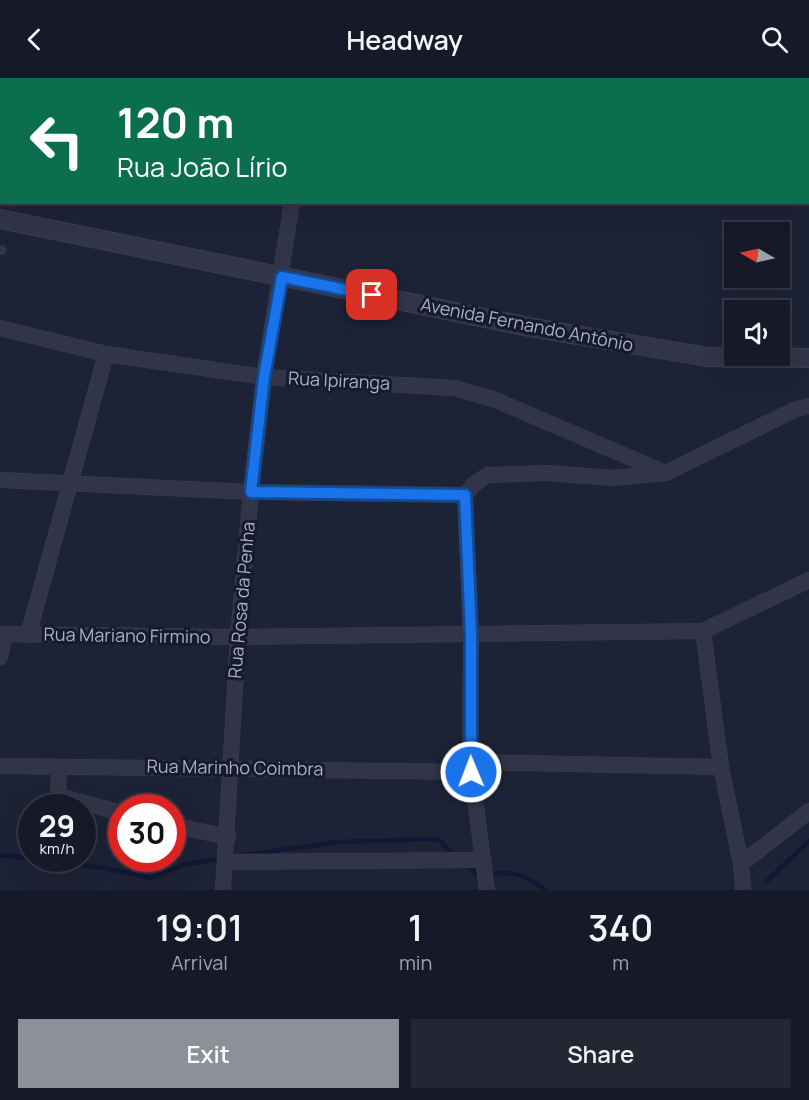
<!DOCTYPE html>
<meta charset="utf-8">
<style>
body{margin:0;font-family:Manrope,sans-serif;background:#232734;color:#f1f3f6;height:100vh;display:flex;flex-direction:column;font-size:22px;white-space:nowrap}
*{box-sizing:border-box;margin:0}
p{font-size:20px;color:#9ea1a8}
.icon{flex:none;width:33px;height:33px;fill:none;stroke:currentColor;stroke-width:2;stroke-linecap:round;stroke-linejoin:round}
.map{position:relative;height:812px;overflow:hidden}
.drawer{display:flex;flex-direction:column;background:#161a28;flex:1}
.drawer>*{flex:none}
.banner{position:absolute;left:0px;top:0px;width:810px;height:126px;box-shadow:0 6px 24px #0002,0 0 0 2px #353845;background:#0b6e4f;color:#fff;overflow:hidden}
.needle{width:39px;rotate:279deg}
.buttons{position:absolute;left:724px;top:144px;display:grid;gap:12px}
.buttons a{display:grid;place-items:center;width:66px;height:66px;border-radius:0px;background:#161a28;box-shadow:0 6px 24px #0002,0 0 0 2px #353845;font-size:30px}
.speed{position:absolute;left:18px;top:716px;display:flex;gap:12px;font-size:30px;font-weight:700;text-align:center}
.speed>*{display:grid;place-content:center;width:78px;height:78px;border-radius:50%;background:#161a28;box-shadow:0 6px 24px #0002,0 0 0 2px #353845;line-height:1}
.speed small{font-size:15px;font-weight:400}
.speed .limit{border:9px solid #d22;background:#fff;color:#111}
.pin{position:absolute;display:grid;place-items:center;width:51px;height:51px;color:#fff;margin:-26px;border-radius:12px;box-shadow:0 3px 9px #0006}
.me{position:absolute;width:66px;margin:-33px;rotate:359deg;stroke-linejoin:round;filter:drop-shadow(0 0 4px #0008)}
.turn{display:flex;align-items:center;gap:21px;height:126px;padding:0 18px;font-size:27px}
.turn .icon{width:78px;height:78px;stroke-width:2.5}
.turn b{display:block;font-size:42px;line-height:51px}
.eta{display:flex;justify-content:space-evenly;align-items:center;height:102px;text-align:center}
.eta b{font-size:36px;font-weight:600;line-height:42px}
.cta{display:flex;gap:12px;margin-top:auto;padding:12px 18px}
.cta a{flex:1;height:69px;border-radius:0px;background:#8c9099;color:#fff;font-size:24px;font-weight:600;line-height:69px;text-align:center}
.cta a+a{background:#232734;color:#f1f3f6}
header{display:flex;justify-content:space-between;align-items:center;height:78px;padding:0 18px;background:#161a28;font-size:27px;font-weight:600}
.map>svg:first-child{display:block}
</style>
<header><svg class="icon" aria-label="back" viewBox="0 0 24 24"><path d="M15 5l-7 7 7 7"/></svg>Headway<svg class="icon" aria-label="search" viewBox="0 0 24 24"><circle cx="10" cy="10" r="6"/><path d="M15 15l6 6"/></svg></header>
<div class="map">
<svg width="809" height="812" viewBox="0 0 809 812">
<rect width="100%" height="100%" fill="#1d2336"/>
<!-- green -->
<g fill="#1f2f37">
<path d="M328,0H442L328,1Z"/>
<path d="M0,23L2,124L15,125L13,130L0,126Z"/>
</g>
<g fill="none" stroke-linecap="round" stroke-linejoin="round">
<!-- stream -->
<g stroke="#111833" stroke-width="4.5">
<path d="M0,777L105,790L151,800L186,786L221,781"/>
<path d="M245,777L338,764L433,761L439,762L456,779"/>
<path d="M465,786L477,796C511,794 518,792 546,812"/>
<path d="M767,803L809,763"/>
</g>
<defs>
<path id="service" d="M0,172H2"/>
<g id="minor">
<path d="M310,2L311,0"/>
<path d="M0,13H2"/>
<path d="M0,250L106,276L264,299L454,310L493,321L666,395"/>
<path d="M0,402L251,414L465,417"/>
<path d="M465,417L471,557L470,684L487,812"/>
<path d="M465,417L474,406L488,397L547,395L613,400L666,395L794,332L809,328"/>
<path d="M703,553L721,689L741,786L743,812"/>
<path d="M0,556L238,559L703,553L809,502"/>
<path d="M28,557L106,276"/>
<path d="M0,579L5,556"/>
<path d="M470,684L721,689"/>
<path d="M0,688L471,694"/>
<path d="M59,689L58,718L122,735"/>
<path d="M172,747L228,759"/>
<path d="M226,784L482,782"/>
<path d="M741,786L809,733"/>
<path d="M223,812L238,559L251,414L264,299L292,124"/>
</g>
<path id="tertiary" d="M0,141L529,249L708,279L809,280"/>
</defs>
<!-- service casing -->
<use href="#service" stroke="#3a3f50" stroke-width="9"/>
<!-- minor casing -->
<use href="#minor" stroke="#3a3f50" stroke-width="16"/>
<!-- tertiary casing -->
<use href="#tertiary" stroke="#3a3f50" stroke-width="20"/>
<!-- service -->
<use href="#service" stroke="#313547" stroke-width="8"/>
<!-- minor -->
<use href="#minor" stroke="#313547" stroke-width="15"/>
<!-- tertiary -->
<use href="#tertiary" stroke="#313547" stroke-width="18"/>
</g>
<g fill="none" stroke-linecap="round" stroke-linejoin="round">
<defs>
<path id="route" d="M372,217L282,199L264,299L251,414L465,417L471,556V694"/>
</defs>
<!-- route casing -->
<use href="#route" stroke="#114b97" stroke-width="15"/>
<!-- route -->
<use href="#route" stroke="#1a73e8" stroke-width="10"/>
</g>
<g text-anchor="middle" stroke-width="6" stroke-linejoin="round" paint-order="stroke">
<!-- street labels -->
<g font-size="18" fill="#aaafc4" stroke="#161b2b">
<text transform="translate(527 247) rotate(11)" y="6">Avenida Fernando Antônio</text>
<text transform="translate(339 303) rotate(3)" y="6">Rua Ipiranga</text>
<text transform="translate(242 522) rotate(-85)" y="6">Rua Rosa da Penha</text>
<text transform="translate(127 558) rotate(1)" y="6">Rua Mariano Firmino</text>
<text transform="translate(235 690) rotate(1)" y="6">Rua Marinho Coimbra</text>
</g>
</g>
</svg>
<div class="buttons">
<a><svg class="needle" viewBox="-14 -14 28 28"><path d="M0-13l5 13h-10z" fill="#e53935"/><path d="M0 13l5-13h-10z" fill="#9ea1a8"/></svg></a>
<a><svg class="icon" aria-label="sound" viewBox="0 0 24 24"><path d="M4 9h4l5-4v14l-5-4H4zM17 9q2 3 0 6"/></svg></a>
</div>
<div class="speed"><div>29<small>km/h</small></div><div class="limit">30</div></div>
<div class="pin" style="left:372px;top:217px;background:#d93025"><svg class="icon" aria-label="arrive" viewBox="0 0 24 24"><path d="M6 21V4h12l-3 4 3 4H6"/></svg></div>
<svg class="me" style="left:471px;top:694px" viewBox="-20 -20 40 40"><circle r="17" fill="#1a73e8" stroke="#fff" stroke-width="3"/><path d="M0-11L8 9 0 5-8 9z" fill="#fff"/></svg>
<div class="banner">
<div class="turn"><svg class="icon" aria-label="left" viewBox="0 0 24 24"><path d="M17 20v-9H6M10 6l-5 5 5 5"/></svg><div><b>120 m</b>Rua João Lírio</div></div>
</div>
</div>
<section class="drawer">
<div class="eta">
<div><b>19:01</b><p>Arrival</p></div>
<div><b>1</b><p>min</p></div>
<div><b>340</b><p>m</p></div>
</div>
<div class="cta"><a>Exit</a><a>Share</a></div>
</section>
